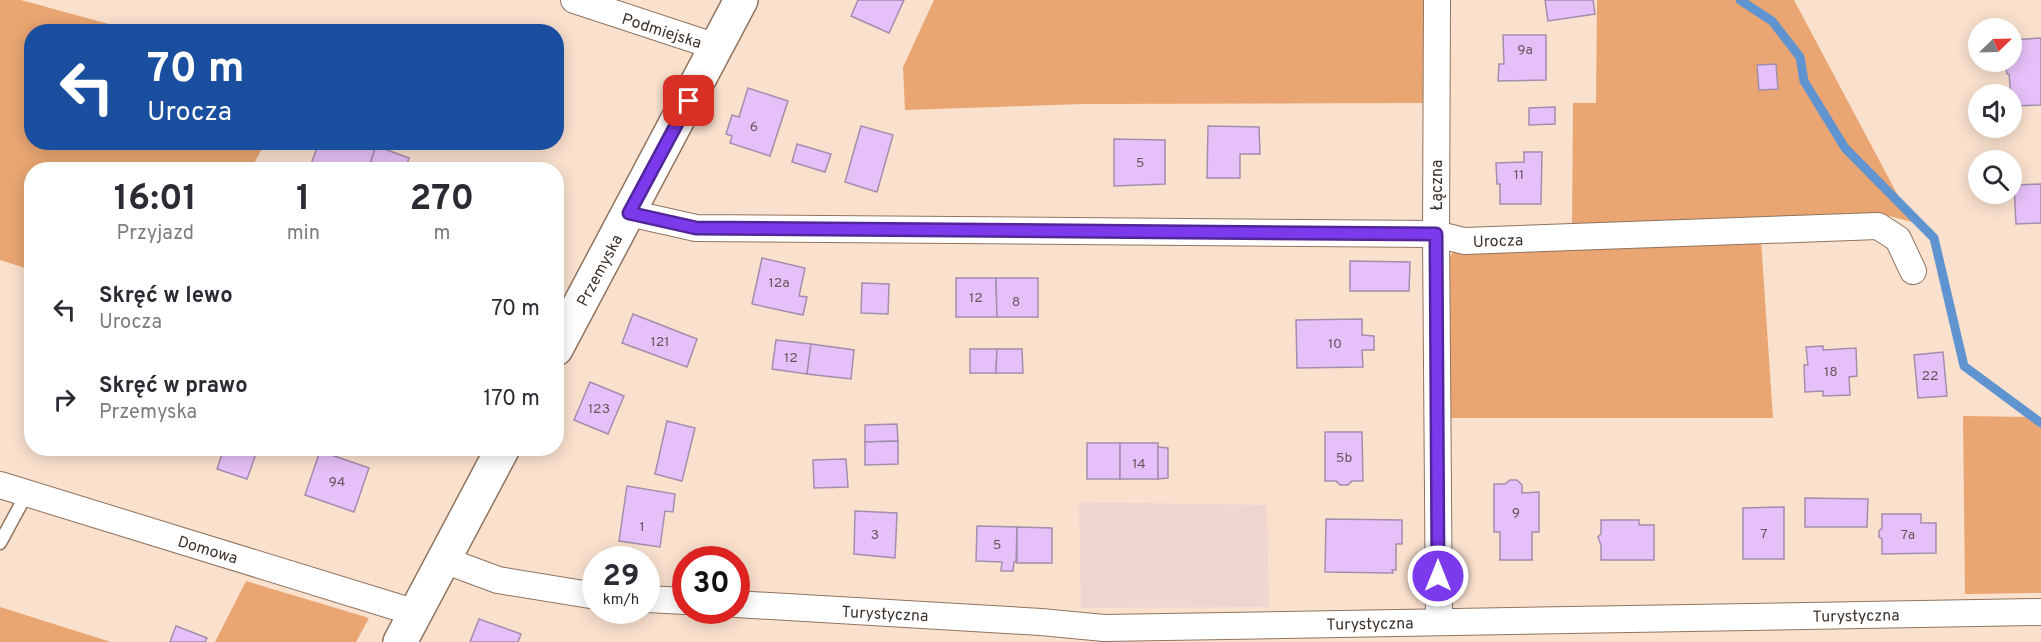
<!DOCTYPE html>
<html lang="pl">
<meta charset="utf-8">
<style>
body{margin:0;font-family:Overpass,sans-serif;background:#f7f7f7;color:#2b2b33;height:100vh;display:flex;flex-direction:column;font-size:22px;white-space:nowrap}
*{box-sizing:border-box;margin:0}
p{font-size:20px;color:#7c7c81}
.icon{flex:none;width:33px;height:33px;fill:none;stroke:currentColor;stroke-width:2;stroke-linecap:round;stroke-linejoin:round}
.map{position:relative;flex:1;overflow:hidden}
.sheet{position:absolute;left:24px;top:162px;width:540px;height:294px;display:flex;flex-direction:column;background:#fff;border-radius:24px;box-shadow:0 3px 15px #0003}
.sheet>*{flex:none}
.guide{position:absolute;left:24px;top:24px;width:540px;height:126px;border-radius:24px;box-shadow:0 3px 15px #0003;background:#1a4fa0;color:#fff;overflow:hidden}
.needle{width:39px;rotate:67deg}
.buttons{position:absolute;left:1968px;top:18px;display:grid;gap:12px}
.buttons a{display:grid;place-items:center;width:54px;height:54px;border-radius:50%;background:#fff;box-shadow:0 3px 15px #0003;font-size:30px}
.speed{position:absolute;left:582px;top:546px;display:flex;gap:12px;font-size:30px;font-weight:700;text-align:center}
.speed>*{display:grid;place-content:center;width:78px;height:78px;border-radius:50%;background:#fff;box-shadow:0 3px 15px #0003;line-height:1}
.speed small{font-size:15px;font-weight:400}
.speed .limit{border:9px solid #d22;background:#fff;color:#111}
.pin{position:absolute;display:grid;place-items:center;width:51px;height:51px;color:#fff;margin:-26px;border-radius:12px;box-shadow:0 3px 9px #0006}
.me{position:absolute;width:66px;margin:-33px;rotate:0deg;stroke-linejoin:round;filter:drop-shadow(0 0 4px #0008)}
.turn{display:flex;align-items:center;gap:21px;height:126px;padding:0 24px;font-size:27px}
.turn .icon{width:78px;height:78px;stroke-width:2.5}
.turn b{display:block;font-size:42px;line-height:51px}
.eta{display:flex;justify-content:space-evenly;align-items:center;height:102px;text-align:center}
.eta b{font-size:36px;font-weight:700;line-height:42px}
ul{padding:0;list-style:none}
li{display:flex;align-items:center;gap:18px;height:90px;padding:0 24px}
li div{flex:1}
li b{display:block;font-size:22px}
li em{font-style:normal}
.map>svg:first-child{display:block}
</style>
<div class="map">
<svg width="2041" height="642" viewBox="0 0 2041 642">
<rect width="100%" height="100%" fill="#fae1ce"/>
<!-- commercial -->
<path fill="#f0d6d1" d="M1079,502L1267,505L1269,607L1081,608Z"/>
<!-- green -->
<g fill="#e9a672">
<path d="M0,0H21L134,31L32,32V142L265,143L251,169L32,170L31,270L0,260Z"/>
<path d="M934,0H1423L1424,103L1084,104L905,110L903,67Z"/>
<path d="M1597,0H1794L1912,222L1878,213L1572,228L1573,103H1596Z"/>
<path d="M1761,240L1773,418H1451L1449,258L1453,252L1466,254Z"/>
<path d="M1963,416L2041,417V593L1965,594Z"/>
<path d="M246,581L369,618L356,642H215Z"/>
<path d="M0,607L111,642H0Z"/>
</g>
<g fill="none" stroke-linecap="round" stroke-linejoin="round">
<!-- stream -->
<path stroke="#6094d1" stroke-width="9" d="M1740,0L1772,21L1800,57L1804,81L1845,148L1934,238L1964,366L2041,423"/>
</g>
<!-- building -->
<g fill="#e6c1f9" stroke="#a18fac" stroke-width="1.5">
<path d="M858,0H904L889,33L851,16Z"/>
<path d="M1545,0H1593L1595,14L1548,21Z"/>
<path d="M1503,35H1546V80L1498,81L1499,64H1504Z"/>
<path d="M2041,38V105L2012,106L2009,74H2007L2005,62H2012V40Z"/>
<path d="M1776,64L1778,89L1759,90L1757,65Z"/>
<path d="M748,88L788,101L770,156L730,143L732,136L726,134L732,115L739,117Z"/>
<path d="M1555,107V124L1529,125V108Z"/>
<path d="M861,126L893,135L877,192L845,182Z"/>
<path d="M1208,126L1259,127L1260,154H1240V178H1207Z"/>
<path d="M1114,139L1165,140V184L1114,186Z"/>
<path d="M319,142H366L376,146L368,170H309Z"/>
<path d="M797,144L831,154L825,172L792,162Z"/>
<path d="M376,146L409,158L405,170H368Z"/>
<path d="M1524,152H1542L1541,204H1500V184H1497L1496,163L1524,162Z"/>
<path d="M2041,184V223L2016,224L2014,185Z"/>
<path d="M762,258L805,268L799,296L807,297L803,315L752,304Z"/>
<path d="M1350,261L1410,262L1409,291H1350Z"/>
<path d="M956,278H996L997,317H956Z"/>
<path d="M996,278H1038V317H997Z"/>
<path d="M862,283L889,284L888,314L861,313Z"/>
<path d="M633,314L697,339L687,367L622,343Z"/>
<path d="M1362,319V335L1374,336V350H1362L1363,367L1297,368L1296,320Z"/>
<path d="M776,340L811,344L807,374L772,369Z"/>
<path d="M811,344L854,350L851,379L807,374Z"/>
<path d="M1823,346V350L1856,348L1857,376L1849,377L1850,395L1823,396V391L1805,392L1804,365H1808L1806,347Z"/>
<path d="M970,349H997L996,373H970Z"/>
<path d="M997,349H1022L1023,373H996Z"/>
<path d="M1943,352L1947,396L1918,398L1914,355Z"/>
<path d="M590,382L624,396L608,434L574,420Z"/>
<path d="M667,421L695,428L682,481L655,474Z"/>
<path d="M897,424L898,441L865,442V425Z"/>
<path d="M1325,432H1362L1363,481H1352L1348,485H1340L1336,481H1325Z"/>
<path d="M898,441V464L865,465V442Z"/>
<rect x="1087" y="443" width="33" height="36"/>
<rect x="1120" y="443" width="38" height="36"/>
<path d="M1158,447L1168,448V478L1158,479Z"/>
<path d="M224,448H258L247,479L217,469Z"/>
<path d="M320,451L369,468L354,512L305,495Z"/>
<path d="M846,459L848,487L814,488L813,460Z"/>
<path d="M1510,480H1517L1522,485V493L1539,492V532H1532V560H1500V532H1494V484H1505Z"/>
<path d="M627,486L675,494L673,512L665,511L660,547L619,541Z"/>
<path d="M1805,498L1868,499L1867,527H1805Z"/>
<path d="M1784,507V559H1743V508Z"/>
<path d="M855,511L897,513L895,558L854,554Z"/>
<path d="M1882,514H1921V523H1936V553L1882,554V539L1879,537V531L1882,528Z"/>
<path d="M1326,519L1402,520V544H1396V570H1392L1393,573L1325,572Z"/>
<path d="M1601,520H1639V525H1654V560H1601V545L1598,537L1601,534Z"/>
<path d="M977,526L1017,527L1016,562H1014L1013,571H1001L1002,562L976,561Z"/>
<path d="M1017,527L1052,528V563H1017Z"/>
<path d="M479,619L521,634L518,642H470Z"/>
<path d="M176,626L207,638L205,642H170Z"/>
</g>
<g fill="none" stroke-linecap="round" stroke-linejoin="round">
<defs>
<path id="service" d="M0,543L27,493"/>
<g id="minor">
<path d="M574,0L717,47"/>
<path d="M1437,0L1436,234L1439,622"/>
<path d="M629,213L696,228L1436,234L1464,241L1878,226L1898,239L1913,271"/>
<path d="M0,485L416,613"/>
<path d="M444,560L498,580L596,596"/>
<path d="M646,599L686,601"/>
<path d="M736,604L1041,622L1104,628L2041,612"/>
</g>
<g id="primary">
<path d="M556,349L741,0"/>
<path d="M400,642L503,448"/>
</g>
</defs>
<!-- service casing -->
<use href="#service" stroke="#90745f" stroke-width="15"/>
<!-- minor casing -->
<use href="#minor" stroke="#90745f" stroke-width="28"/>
<!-- primary casing -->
<use href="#primary" stroke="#90745f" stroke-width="36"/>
<!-- service -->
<use href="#service" stroke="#fff" stroke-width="12"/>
<!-- minor -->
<use href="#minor" stroke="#fff" stroke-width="26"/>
<!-- primary -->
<use href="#primary" stroke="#fff" stroke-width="33"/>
</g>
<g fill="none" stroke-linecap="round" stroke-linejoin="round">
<defs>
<path id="route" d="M689,101L629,213L696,228L1436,234L1438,576"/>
</defs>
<!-- route casing -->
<use href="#route" stroke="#51269a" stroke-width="15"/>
<!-- route -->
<use href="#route" stroke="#7c3aed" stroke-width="10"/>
</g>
<g text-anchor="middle" stroke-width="4.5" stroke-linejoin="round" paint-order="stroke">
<!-- number labels -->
<g font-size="14" fill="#68565d">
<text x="1525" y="54">9a</text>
<text x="754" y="131">6</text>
<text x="1140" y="167">5</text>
<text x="1519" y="179">11</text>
<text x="779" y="287">12a</text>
<text x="976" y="302">12</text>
<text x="1016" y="306">8</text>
<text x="660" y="346">121</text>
<text x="1335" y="348">10</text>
<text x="791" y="362">12</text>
<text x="1831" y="376">18</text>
<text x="1930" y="380">22</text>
<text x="599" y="413">123</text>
<text x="1344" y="462">5b</text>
<text x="1139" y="468">14</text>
<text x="337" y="486">94</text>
<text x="1516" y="517">9</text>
<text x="642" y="531">1</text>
<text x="1764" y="538">7</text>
<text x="875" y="539">3</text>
<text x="1908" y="539">7a</text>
<text x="997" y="549">5</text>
</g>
<!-- street labels -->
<g font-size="16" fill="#3e3229" stroke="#fff">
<text transform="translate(662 30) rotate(18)" y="6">Podmiejska</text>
<text transform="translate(1436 185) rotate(-90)" y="6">Łączna</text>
<text transform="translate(1498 240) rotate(-2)" y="6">Urocza</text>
<text transform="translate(599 270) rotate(-62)" y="6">Przemyska</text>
<text transform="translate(208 549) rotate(17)" y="6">Domowa</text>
<text transform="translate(885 613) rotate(3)" y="6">Turystyczna</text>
<text transform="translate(1856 615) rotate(-1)" y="6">Turystyczna</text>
<text transform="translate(1370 623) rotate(-1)" y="6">Turystyczna</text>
</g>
</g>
</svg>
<div class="buttons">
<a><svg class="needle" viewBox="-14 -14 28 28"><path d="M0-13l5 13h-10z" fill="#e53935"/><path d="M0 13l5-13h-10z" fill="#7c7c81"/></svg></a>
<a><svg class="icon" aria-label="sound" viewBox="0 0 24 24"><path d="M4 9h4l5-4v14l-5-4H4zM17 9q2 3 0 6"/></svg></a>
<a><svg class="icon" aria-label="search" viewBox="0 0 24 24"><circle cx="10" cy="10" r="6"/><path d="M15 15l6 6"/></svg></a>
</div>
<div class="speed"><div>29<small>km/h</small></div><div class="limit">30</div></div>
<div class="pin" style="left:689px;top:101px;background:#d93025"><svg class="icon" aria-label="arrive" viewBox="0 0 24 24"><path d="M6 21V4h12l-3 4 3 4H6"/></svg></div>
<svg class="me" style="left:1438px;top:576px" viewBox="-20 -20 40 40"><circle r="17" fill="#7c3aed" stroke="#fff" stroke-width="3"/><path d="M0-11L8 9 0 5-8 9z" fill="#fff"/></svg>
<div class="guide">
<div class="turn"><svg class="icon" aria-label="left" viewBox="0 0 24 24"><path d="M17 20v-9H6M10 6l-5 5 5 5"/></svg><div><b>70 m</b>Urocza</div></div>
</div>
<section class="sheet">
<div class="eta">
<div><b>16:01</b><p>Przyjazd</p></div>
<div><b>1</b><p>min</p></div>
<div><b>270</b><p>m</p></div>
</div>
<ul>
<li><svg class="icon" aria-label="left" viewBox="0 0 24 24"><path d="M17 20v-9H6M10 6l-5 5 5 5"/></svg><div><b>Skręć w lewo</b><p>Urocza</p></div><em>70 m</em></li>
<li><svg class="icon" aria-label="right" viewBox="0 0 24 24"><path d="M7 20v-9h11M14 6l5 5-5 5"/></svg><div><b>Skręć w prawo</b><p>Przemyska</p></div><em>170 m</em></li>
</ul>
</section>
</div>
